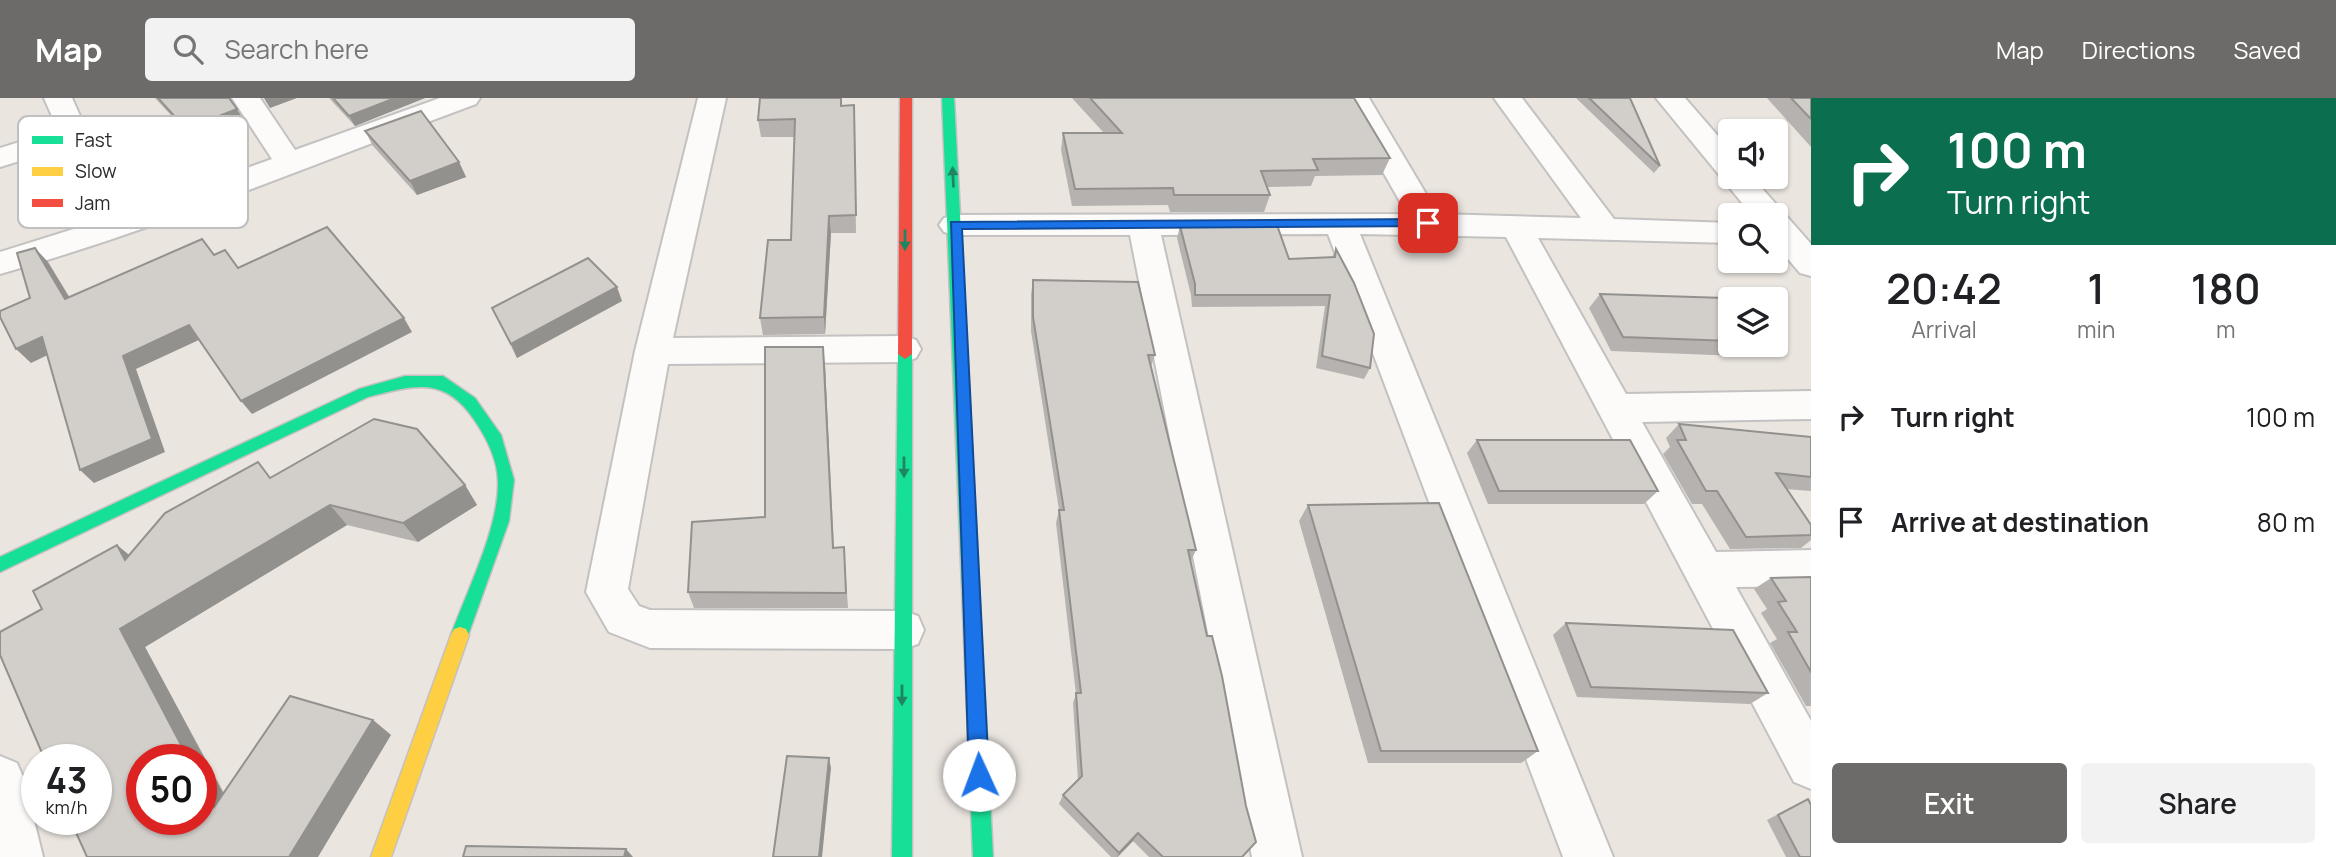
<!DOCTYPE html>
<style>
body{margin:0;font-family:Manrope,sans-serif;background:#f2f2f2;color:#202124;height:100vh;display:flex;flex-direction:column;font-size:26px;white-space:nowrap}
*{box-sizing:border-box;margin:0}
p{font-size:23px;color:#757577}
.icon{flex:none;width:38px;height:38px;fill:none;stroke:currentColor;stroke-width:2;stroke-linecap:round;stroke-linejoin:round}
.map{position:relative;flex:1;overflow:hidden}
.sheet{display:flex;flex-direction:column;background:#fff;width:525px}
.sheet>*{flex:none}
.banner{background:#0b6e4f;color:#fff;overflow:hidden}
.controls{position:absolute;left:1718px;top:21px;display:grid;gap:14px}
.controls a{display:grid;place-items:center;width:70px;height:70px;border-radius:7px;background:#fff;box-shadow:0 2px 5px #0004;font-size:35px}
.speed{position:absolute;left:21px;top:646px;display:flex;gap:14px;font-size:35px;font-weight:700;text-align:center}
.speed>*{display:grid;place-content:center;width:91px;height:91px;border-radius:50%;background:#fff;box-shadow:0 2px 5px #0004;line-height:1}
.speed small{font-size:18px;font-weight:400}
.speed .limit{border:10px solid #d22;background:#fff;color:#111}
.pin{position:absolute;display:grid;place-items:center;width:60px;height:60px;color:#fff;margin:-30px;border-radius:14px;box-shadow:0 4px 10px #0006}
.me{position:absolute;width:77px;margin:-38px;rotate:358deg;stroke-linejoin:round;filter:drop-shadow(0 0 5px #0008)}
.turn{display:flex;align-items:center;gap:24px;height:147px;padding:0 21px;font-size:32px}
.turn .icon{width:91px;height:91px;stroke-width:2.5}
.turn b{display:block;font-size:49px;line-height:60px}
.eta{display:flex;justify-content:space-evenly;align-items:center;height:119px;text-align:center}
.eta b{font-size:42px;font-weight:600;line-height:49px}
.action{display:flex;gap:14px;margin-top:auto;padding:14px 21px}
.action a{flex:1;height:80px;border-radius:7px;background:#6d6b69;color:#fff;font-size:28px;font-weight:600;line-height:80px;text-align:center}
.action a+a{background:#f2f2f2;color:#202124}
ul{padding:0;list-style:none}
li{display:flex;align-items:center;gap:21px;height:105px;padding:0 21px}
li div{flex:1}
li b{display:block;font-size:26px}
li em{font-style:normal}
header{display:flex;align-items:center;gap:42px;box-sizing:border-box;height:98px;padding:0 35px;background:#6d6b69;color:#fff}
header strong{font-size:33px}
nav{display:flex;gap:38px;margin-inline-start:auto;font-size:24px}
.search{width:490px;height:63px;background:#f2f2f2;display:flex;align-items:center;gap:18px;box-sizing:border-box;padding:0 24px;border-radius:7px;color:#757577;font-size:26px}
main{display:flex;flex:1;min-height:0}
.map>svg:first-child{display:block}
</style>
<header>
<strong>Map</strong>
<div class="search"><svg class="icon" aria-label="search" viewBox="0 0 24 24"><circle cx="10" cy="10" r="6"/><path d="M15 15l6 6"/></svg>Search here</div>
<nav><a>Map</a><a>Directions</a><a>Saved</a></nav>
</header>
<main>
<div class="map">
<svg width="1811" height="759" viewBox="0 0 1811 759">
<rect width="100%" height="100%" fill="#eae5df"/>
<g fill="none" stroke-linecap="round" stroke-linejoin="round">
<defs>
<g id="street">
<path d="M44,0H72L123,114L272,61L232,0H260L295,52L440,0H480L476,6C318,64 162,130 0,176V154L96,124L65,49L0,69V50L58,32Z"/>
<path d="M698,0H726L673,240L904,238L916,242L921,251L916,260L904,264L668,266L628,491L639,508L650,512L903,513L918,518L924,532L918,546L903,551L650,550L609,534L586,494L635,253Z"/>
<path d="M1341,0H1369L1438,116L1581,120L1494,0H1522L1614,121L1731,125V145L1538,140L1626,296L1811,293V321L1642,324L1716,454L1811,452V488L1736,489L1811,623V691L1794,684L1506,139L1360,136L1613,759H1563L1328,136L1161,137L1302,759H1252L1130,137H955L944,134L939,127L944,120L955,117L1407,116Z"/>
<path d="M1656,0H1685L1731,53V79H1752L1811,146V178L1800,175L1776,147V117H1752Z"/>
<path d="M0,658L17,665L24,681L43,759H0Z"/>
</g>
<g id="fast">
<path d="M942,0H954L993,759H973Z"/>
<path d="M905,251L912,256V759H892L898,256Z"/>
<path d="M405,278H443L475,300L501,337L514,382L509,423L466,543L460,545L454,543L451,537C467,493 499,430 498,384C498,361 485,337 473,320C443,277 412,288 368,299L0,474V459L359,291Z"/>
</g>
<path id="slow" d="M460,529L466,531L469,537L391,759H371L451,537L454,531Z"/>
<path id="jam" d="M900,0H912V256L905,261L898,256Z"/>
</defs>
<!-- street casing -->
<use href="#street" stroke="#c3c1c1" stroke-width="4"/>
<!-- fast casing -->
<use href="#fast" stroke="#c3c1c1" stroke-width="3"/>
<!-- slow casing -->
<use href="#slow" stroke="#c3c1c1" stroke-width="3"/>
<!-- jam casing -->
<use href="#jam" stroke="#c3c1c1" stroke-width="3"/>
<!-- street -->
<use href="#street" fill="#fcfbfa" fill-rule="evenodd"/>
<!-- fast -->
<use href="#fast" fill="#16e098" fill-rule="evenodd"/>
<!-- slow -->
<use href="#slow" fill="#ffcf43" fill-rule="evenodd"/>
<!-- jam -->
<use href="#jam" fill="#f24e42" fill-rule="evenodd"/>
</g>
<!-- wall -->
<g fill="#b5b2af">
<path d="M155,0H231L230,1L243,21L193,41Z"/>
<path d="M329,0H425L355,28Z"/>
<path d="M1072,0H1354L1390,60L1382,77L1315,78L1311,88L1267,89L1270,97L1264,114H1170L1168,107L1072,108L1061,52L1063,35H1104Z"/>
<path d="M1576,0H1630L1660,68L1654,75Z"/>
<path d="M1767,0H1811V49Z"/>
<path d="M854,7L856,135H831L825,236L763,237L760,220L791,142L795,39H761L758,22L842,8Z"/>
<path d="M365,33L459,64L466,79L417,97L373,48Z"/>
<path d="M1180,128L1289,161L1332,159L1336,151L1370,270L1364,281L1316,270L1325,208L1192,209L1191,197L1177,140Z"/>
<path d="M1033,182L1155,257L1151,268L1196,452L1191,463L1242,759H1149L1133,743L1118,759H1111L1059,706L1063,697L1078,683L1073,605L1076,596L1056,425L1059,412L1031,233V196Z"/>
<path d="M1600,196L1731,209V247H1750L1739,258L1611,253L1589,210Z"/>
<path d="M622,203L517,260L492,210Z"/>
<path d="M825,267L834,450L845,465L848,510H694L688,494L765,419Z"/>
<path d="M1679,326L1811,339V393L1786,391L1811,427V442L1801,450L1730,451L1702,406H1692L1663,356L1670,349L1666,340Z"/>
<path d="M1477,342L1658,393L1644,406H1488L1467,355Z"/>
<path d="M271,379L465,387L477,407L418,444L347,427L145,549L224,695L373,622L391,637L87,759L42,511L117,447L129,457Z"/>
<path d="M1308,407L1538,653L1521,665H1368L1299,423Z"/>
<path d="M1811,479V608H1806L1770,545L1777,541L1761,515L1767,511L1754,491L1771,480Z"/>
<path d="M1566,525L1768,595L1750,606L1577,599L1553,537Z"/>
<path d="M1808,701L1811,759H1786L1767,722Z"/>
</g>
<!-- shaded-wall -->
<g fill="#93918e">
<path d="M264,0H297L270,10Z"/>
<path d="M395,0H425L355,28L349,18Z"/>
<path d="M237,11L243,21L193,41L186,31Z"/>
<path d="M459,64L466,79L417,97L410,83Z"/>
<path d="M829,118L831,135L825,236L824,219Z"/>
<path d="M35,150L48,164L79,215L65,201Z"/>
<path d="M617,189L622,203L517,260L511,246Z"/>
<path d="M404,220L412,234L252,316L241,303Z"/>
<path d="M189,227L201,241L136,271L165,354L94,385L80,372L123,258Z"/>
<path d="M42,239L56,253L31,265L16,251Z"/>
<path d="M823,249L825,267L834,466L833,450Z"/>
<path d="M465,387L477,407L418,444L403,425Z"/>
<path d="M330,407L347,427L145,549L238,723L214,709L201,685V662H189L120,531Z"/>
<path d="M117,447L140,466L125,462Z"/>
<path d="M373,622L391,637L318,759H289Z"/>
<path d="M829,660L831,670L822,759H819Z"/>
<path d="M1138,735L1133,743L1117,759L1119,755Z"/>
<path d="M626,751L633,759H624Z"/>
</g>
<!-- building -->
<g fill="#d2cfcb" stroke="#93918e" stroke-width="2">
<path d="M158,0H229L237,11L186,31Z"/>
<path d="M333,0H395L349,18Z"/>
<path d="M760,0H841V8L854,7L856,117L829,118L824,219L760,220L768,142H791L795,21L758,22Z"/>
<path d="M1090,0H1354L1390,60L1313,61L1318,72L1261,73L1270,97H1174L1173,90L1075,91L1063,35H1122Z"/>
<path d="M1589,0H1630L1660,68Z"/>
<path d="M1791,0H1811V21Z"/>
<path d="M421,13L459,64L410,83L365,33Z"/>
<path d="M1277,127L1289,161L1335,159L1336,151L1354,185L1374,236L1370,270L1322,258L1330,197H1195V186L1180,128Z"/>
<path d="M327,129L404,220L241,303L189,227L123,258L152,341L80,372L42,239L16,251L0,219V213L30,200L17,155L35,150L65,201L202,141L214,157L225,152L238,170Z"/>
<path d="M588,160L617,189L511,246L492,210Z"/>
<path d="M1033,182L1138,184L1155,257H1148L1196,452H1188L1207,538H1212L1222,578L1246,708L1256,744L1242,759H1163L1138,735L1119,755L1063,697L1082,678L1076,595H1081L1059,412H1064L1033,219Z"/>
<path d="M1600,196L1725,200L1731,209V243L1623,239Z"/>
<path d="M765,249H823L833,450L844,449L846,495L688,494L692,424L765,419Z"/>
<path d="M374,321L417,331L465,387L403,425L330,407L120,531L189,662H142V721H201V685L214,709L290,598L373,622L289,759H87L70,721H96V662H45L0,557V534L42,511L33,493L117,447L125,462L165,415L258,364L270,380Z"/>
<path d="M1679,326L1811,339V379L1776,375L1811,427V437L1746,439L1717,393H1706L1677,342H1686Z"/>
<path d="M1477,342H1630L1658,393H1499Z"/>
<path d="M1439,405L1538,653H1381L1308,407Z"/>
<path d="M1811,479V574L1788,534H1797L1778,504L1786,503L1771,480Z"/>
<path d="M1566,525L1733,532L1768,595L1591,589Z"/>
<path d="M787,658L829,660L819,759H773Z"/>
<path d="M1808,701L1811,707V759H1800L1778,717Z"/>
<path d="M466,748L626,751L624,759H463Z"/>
</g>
<!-- one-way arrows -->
<defs><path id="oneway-solid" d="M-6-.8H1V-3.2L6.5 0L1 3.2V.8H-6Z" transform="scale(1.75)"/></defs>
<g fill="#208561">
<use href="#oneway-solid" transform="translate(953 79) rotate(-93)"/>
<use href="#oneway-solid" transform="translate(905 142) rotate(90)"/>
<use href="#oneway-solid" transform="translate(904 369) rotate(90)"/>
<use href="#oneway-solid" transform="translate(902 597) rotate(90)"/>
</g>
<!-- route -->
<path fill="#1a73e8" stroke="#114b97" stroke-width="2" d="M1428,121L1434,125L1433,128L962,131L989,677L986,683L979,686L972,683L969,677L951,124Z"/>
<!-- legend -->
<rect x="18" y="18" width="230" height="112" rx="10" fill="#fff" stroke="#bfbfbf" stroke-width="2"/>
<rect x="32" y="38" width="31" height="8" fill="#16e098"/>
<rect x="32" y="69" width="31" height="9" fill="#ffcf43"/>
<rect x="32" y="101" width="31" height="8" fill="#f24e42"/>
<g font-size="19" fill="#2a2a2a">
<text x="75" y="49">Fast</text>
<text x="75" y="80">Slow</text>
<text x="75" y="112">Jam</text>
</g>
</svg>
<div class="controls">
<a><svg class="icon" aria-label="sound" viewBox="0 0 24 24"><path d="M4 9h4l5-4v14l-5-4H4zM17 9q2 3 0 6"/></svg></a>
<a><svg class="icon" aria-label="search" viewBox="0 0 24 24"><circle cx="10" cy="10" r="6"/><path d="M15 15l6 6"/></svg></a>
<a><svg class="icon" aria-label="layers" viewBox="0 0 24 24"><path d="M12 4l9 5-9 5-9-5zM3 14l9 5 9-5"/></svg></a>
</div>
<div class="speed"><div>43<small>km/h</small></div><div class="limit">50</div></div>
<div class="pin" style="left:1428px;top:125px;background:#d93025"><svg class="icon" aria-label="arrive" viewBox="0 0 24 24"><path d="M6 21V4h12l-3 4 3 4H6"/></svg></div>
<svg class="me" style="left:979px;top:677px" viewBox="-20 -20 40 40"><circle r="19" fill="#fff"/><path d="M0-13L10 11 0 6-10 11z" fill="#1a73e8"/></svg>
</div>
<section class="sheet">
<div class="banner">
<div class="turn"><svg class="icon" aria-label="right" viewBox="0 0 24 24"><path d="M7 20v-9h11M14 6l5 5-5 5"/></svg><div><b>100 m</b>Turn right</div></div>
</div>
<div class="eta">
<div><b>20:42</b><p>Arrival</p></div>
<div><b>1</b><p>min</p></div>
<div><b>180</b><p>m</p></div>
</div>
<ul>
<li><svg class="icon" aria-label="right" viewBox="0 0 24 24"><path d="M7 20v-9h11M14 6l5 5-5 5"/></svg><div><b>Turn right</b></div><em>100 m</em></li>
<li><svg class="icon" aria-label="arrive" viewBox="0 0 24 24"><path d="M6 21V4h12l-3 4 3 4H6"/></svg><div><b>Arrive at destination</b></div><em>80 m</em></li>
</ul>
<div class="action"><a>Exit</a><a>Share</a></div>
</section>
</main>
